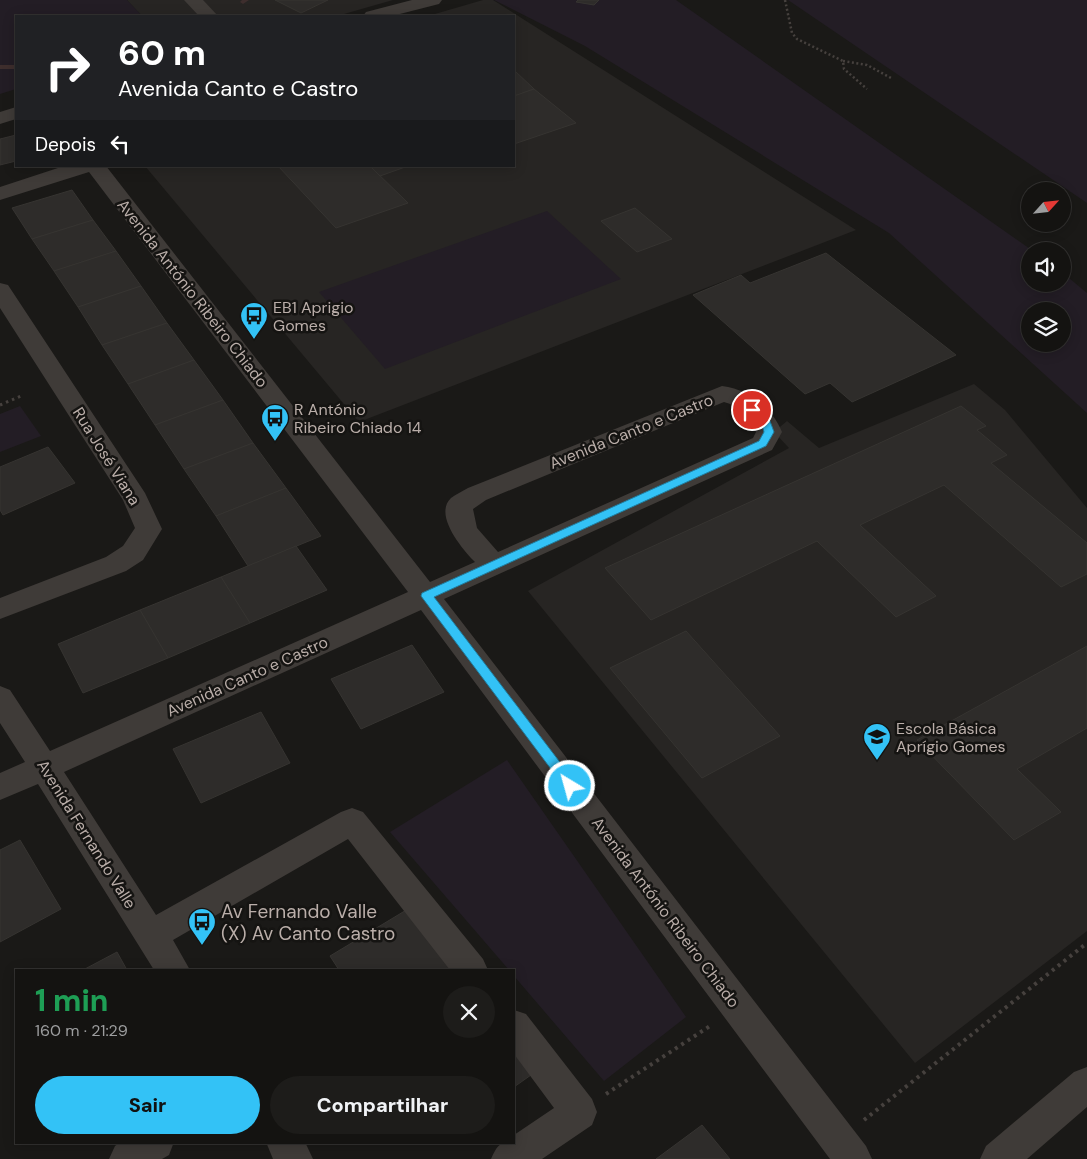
<!DOCTYPE html>
<html lang="pt">
<meta charset="utf-8">
<style>
body{margin:0;font-family:"DM Sans",sans-serif;background:#1d1c1a;color:#f1f3f6;height:100vh;display:flex;flex-direction:column;font-size:19px;white-space:nowrap}
*{box-sizing:border-box;margin:0}
p{font-size:16px;color:#9d9e9f}
.icon{flex:none;width:28px;height:28px;fill:none;stroke:currentColor;stroke-width:2;stroke-linecap:round;stroke-linejoin:round}
.map{position:relative;flex:1;overflow:hidden}
.sheet{position:absolute;left:15px;top:969px;width:500px;height:175px;display:flex;flex-direction:column;background:#141311;border-radius:0px;box-shadow:0 2px 12px #0003,0 0 0 1px #333231}
.sheet>*{flex:none}
.top-card{position:absolute;left:15px;top:15px;width:500px;height:152px;border-radius:0px;box-shadow:0 2px 12px #0003,0 0 0 1px #333231;background:#202124;color:#fff;overflow:hidden}
.needle{width:32px;rotate:63deg}
.fabs{position:absolute;left:1021px;top:182px;display:grid;gap:10px}
.fabs a{display:grid;place-items:center;width:50px;height:50px;border-radius:50%;background:#141311;box-shadow:0 2px 12px #0003,0 0 0 1px #333231;font-size:25px}
.pin{position:absolute;display:grid;place-items:center;width:42px;height:42px;color:#fff;margin:-21px;border:2px solid #fff;border-radius:50%;box-shadow:0 1px 5px #0007}
.me{position:absolute;width:55px;margin:-28px;rotate:323deg;stroke-linejoin:round;filter:drop-shadow(0 0 4px #0008)}
.turn{display:flex;align-items:center;gap:18px;height:105px;padding:0 20px;font-size:22px}
.turn .icon{width:65px;height:65px;stroke-width:2.5}
.turn b{display:block;font-size:35px;line-height:42px}
.then{display:flex;align-items:center;height:48px;padding:0 20px;background:#0003;gap:10px;font-size:19px}
.round{display:grid;place-items:center;flex:none;width:52px;height:52px;border-radius:26px;background:#1d1c1a}
.head{display:flex;align-items:center;justify-content:space-between;height:85px;padding:0 20px}
h1{font-size:30px;font-weight:800;line-height:38px;color:#1e9e55}
.cta{display:flex;gap:10px;margin-top:auto;padding:10px 20px}
.cta a{flex:1;height:58px;border-radius:30px;background:#33c2f6;color:#111;font-size:20px;font-weight:800;line-height:58px;text-align:center}
.cta a+a{background:#1d1c1a;color:#f1f3f6}
.map>svg:first-child{display:block}
</style>
<div class="map">
<svg width="1087" height="1159" viewBox="0 0 1087 1159">
<rect width="100%" height="100%" fill="#1a1917"/>
<!-- built -->
<g fill="#272523">
<path d="M127,0H393L337,16H142Z"/>
<path d="M483,0H493L856,230L359,422L145,166H514V16H428Z"/>
<path d="M974,384L1005,410L1087,508V931L915,1063L528,591L789,448L774,432L787,421L819,448Z"/>
</g>
<!-- green -->
<g fill="#231d25" fill-rule="evenodd">
<path d="M0,0H127L142,16H16V89L0,94Z"/>
<path d="M494,0H676L1033,251H1030V284H1062L1063,273L1087,293V413L889,233L585,46ZM1030,311H1062V344H1030Z"/>
<path d="M788,0H1087V203Z"/>
<path d="M547,211L621,279L385,369L319,292Z"/>
<path d="M20,406L41,436L0,452V414Z"/>
<path d="M507,760L686,1017L604,1081L514,976V970H509L390,832Z"/>
</g>
<g fill="none" stroke-linecap="round" stroke-linejoin="round">
<!-- stream -->
<g fill="#3e2e2d" fill-rule="evenodd">
<path d="M249,0L243,4L240,2L242,0Z"/>
<rect x="0" y="65" width="16" height="4"/>
</g>
</g>
<!-- building -->
<g fill="#2e2c2a" stroke="#363431">
<path d="M275,0H328L301,13Z"/>
<path d="M578,0H599L594,5L576,2Z"/>
<path d="M514,70L534,89L514,96Z"/>
<path d="M534,89L576,123L514,144V96Z"/>
<path d="M16,135V161L0,165V139Z"/>
<path d="M278,166H370L408,203L336,228Z"/>
<path d="M375,166H408L380,176L372,168Z"/>
<path d="M72,190L93,220L32,239L12,208Z"/>
<path d="M635,208L672,239L637,252L601,221Z"/>
<path d="M93,220L116,251L54,271L32,239Z"/>
<path d="M116,251L141,286L78,307L54,271Z"/>
<path d="M826,253L956,355L852,402L830,383L805,394L693,295L741,275L750,283Z"/>
<path d="M141,286L167,323L102,345L78,307Z"/>
<path d="M167,323L194,360L128,384L102,345Z"/>
<path d="M194,360L223,400L155,425L128,384Z"/>
<path d="M223,400L253,443L184,469L155,425Z"/>
<path d="M961,406L986,426L977,430L1007,455L991,463L1087,543V574L1061,587L944,485L860,525L936,596L896,617L817,541L651,620L605,568Z"/>
<path d="M253,443L286,488L216,516L184,469Z"/>
<path d="M48,447L75,483L3,515L0,510V467Z"/>
<path d="M286,488L321,536L248,566L216,516Z"/>
<path d="M296,546L327,590L250,623L221,577Z"/>
<path d="M221,577L250,623L168,658L140,610Z"/>
<path d="M140,610L168,658L83,693L58,644Z"/>
<path d="M686,631L780,736L702,778L610,668Z"/>
<path d="M412,645L444,692L361,729L331,679Z"/>
<path d="M1087,646V728L1017,769L1061,812L1014,840L917,740Z"/>
<path d="M261,712L290,763L201,803L173,749Z"/>
<path d="M20,840L61,909L0,942V850Z"/>
<path d="M408,909L453,970H339L330,956Z"/>
<path d="M117,952L127,970H83Z"/>
<path d="M514,1052L531,1075L514,1087Z"/>
<path d="M702,1125L730,1159H656Z"/>
</g>
<g fill="none" stroke-linecap="round" stroke-linejoin="round">
<!-- path-far2 -->
<g stroke="#46413e" stroke-width="2.5" stroke-dasharray="2 2.5" stroke-linecap="butt">
<path d="M785,0L792,33L797,39L843,61L844,69L867,89"/>
<path d="M843,61L867,65L891,78"/>
</g>
<!-- path-far1 -->
<path stroke="#46413e" stroke-width="3" stroke-dasharray="2.5 4" stroke-linecap="butt" d="M0,405L21,396"/>
<!-- path -->
<g stroke="#46413e" stroke-width="4" stroke-dasharray="3 4.5" stroke-linecap="butt">
<path d="M606,1094L710,1026"/>
<path d="M864,1120L1087,943"/>
</g>
<!-- minor -->
<g fill="#3f3b38" fill-rule="evenodd">
<path d="M184,0H203L218,16H199Z"/>
<path d="M412,0H442L439,4L392,16H363L366,12Z"/>
<path d="M16,107V119L0,124V112Z"/>
<path d="M64,166H106L430,582L475,562C463,550 433,515 451,498C456,494 463,491 468,488L722,386C750,390 771,406 782,432L772,450L444,599L866,1146L872,1159H830L421,610L64,772L156,915L341,812L352,808L363,812L483,959L488,970H450L348,839L173,940L190,970H154L38,784L0,800V773L25,762L0,723V686L10,690L50,751L408,592L89,172L0,200V187ZM724,402C739,406 751,418 756,432L753,438L498,552L477,528L473,509L486,500Z"/>
<path d="M0,283L8,285L145,493L162,529L143,560L126,571L0,619V598L106,557L123,546L135,528L123,500L0,308Z"/>
<path d="M514,1010L526,1014L592,1099L597,1112L592,1125L542,1159H491C497,1146 499,1142 514,1142V1135L554,1108L514,1054Z"/>
<path d="M1087,1067V1107L1027,1159H980L986,1146L1074,1072Z"/>
<path d="M121,1142H174L169,1155L162,1159H109L115,1146Z"/>
<path d="M266,1142H305L313,1159H273Z"/>
</g>
</g>
<!-- route -->
<path fill="#33c2f6" stroke="#217ea0" d="M752,407L770,421L774,432L766,446L434,597L575,782L577,786L575,789H566L421,596L422,593L759,441L764,432L762,425L747,410Z"/>
<!-- icons -->
<defs>
<symbol id="bus-pin" viewBox="-11 -11 22 30"><path d="M0 17L-7.5 6A9.5 9.5 0 1 1 7.5 6Z" fill="#33c2f6" stroke="#151412"/><path d="M-5-6H5V4H4V6H2V4H-2V6H-4V4H-5ZM-3.5-4V0h7V-4ZM-3.5 1.2v1.5H-2V1.2ZM2 1.2v1.5H3.5V1.2Z" fill="#111"/></symbol>
<symbol id="school-pin" viewBox="-11 -11 22 30"><path d="M0 17L-7.5 6A9.5 9.5 0 1 1 7.5 6Z" fill="#33c2f6" stroke="#151412"/><path d="M0-5L7-2L0 1L-7-2ZM-4 1L0 2.5L4 1V4Q0 6-4 4Z" fill="#111"/></symbol>
</defs>
<g fill-rule="evenodd">
<use href="#bus-pin" x="238" y="300" width="32" height="43"/>
<use href="#bus-pin" x="259" y="402" width="32" height="43"/>
<use href="#school-pin" x="861" y="721" width="32" height="43"/>
<use href="#bus-pin" x="186" y="906" width="32" height="43"/>
</g>
<g text-anchor="middle" stroke-width="5" stroke-linejoin="round" paint-order="stroke">
<!-- street labels -->
<g font-size="16" fill="#baaea9" stroke="#151412">
<text transform="translate(193 293) rotate(52)" y="6">Avenida António Ribeiro Chiado</text>
<text transform="translate(631 431) rotate(-22)" y="6">Avenida Canto e Castro</text>
<text transform="translate(107 456) rotate(58)" y="6">Rua José Viana</text>
<text transform="translate(247 676) rotate(-24)" y="6">Avenida Canto e Castro</text>
<text transform="translate(87 834) rotate(58)" y="6">Avenida Fernando Valle</text>
<text transform="translate(666 912) rotate(53)" y="6">Avenida António Ribeiro Chiado</text>
</g>
<!-- poi labels -->
<g font-size="16" fill="#baaea9" stroke="#151412" text-anchor="start">
<text x="273" y="313">EB1 Aprigio<tspan x="273" dy="18">Gomes</tspan></text>
<text x="294" y="415">R António<tspan x="294" dy="18">Ribeiro Chiado 14</tspan></text>
<text x="896" y="734">Escola Básica<tspan x="896" dy="18">Aprígio Gomes</tspan></text>
</g>
<!-- near-poi labels -->
<g font-size="19" fill="#baaea9" stroke="#151412" text-anchor="start">
<text x="221" y="918">Av Fernando Valle<tspan x="221" dy="22">(X) Av Canto Castro</tspan></text>
</g>
</g>
</svg>
<div class="fabs">
<a><svg class="needle" viewBox="-14 -14 28 28"><path d="M0-13l5 13h-10z" fill="#e53935"/><path d="M0 13l5-13h-10z" fill="#9d9e9f"/></svg></a>
<a><svg class="icon" aria-label="sound" viewBox="0 0 24 24"><path d="M4 9h4l5-4v14l-5-4H4zM17 9q2 3 0 6"/></svg></a>
<a><svg class="icon" aria-label="layers" viewBox="0 0 24 24"><path d="M12 4l9 5-9 5-9-5zM3 14l9 5 9-5"/></svg></a>
</div>
<div class="pin" style="left:752px;top:410px;background:#d93025"><svg class="icon" aria-label="arrive" viewBox="0 0 24 24"><path d="M6 21V4h12l-3 4 3 4H6"/></svg></div>
<svg class="me" style="left:570px;top:786px" viewBox="-20 -20 40 40"><circle r="17" fill="#33c2f6" stroke="#fff" stroke-width="3"/><path d="M0-11L8 9 0 5-8 9z" fill="#fff"/></svg>
<div class="top-card">
<div class="turn"><svg class="icon" aria-label="right" viewBox="0 0 24 24"><path d="M7 20v-9h11M14 6l5 5-5 5"/></svg><div><b>60 m</b>Avenida Canto e Castro</div></div>
<div class="then">Depois<svg class="icon" aria-label="left" viewBox="0 0 24 24"><path d="M17 20v-9H6M10 6l-5 5 5 5"/></svg></div>
</div>
<section class="sheet">
<div class="head"><div><h1>1 min</h1><p>160 m · 21:29</p></div><a class="round"><svg class="icon" aria-label="close" viewBox="0 0 24 24"><path d="M6 6l12 12M18 6L6 18"/></svg></a></div>
<div class="cta"><a>Sair</a><a>Compartilhar</a></div>
</section>
</div>
